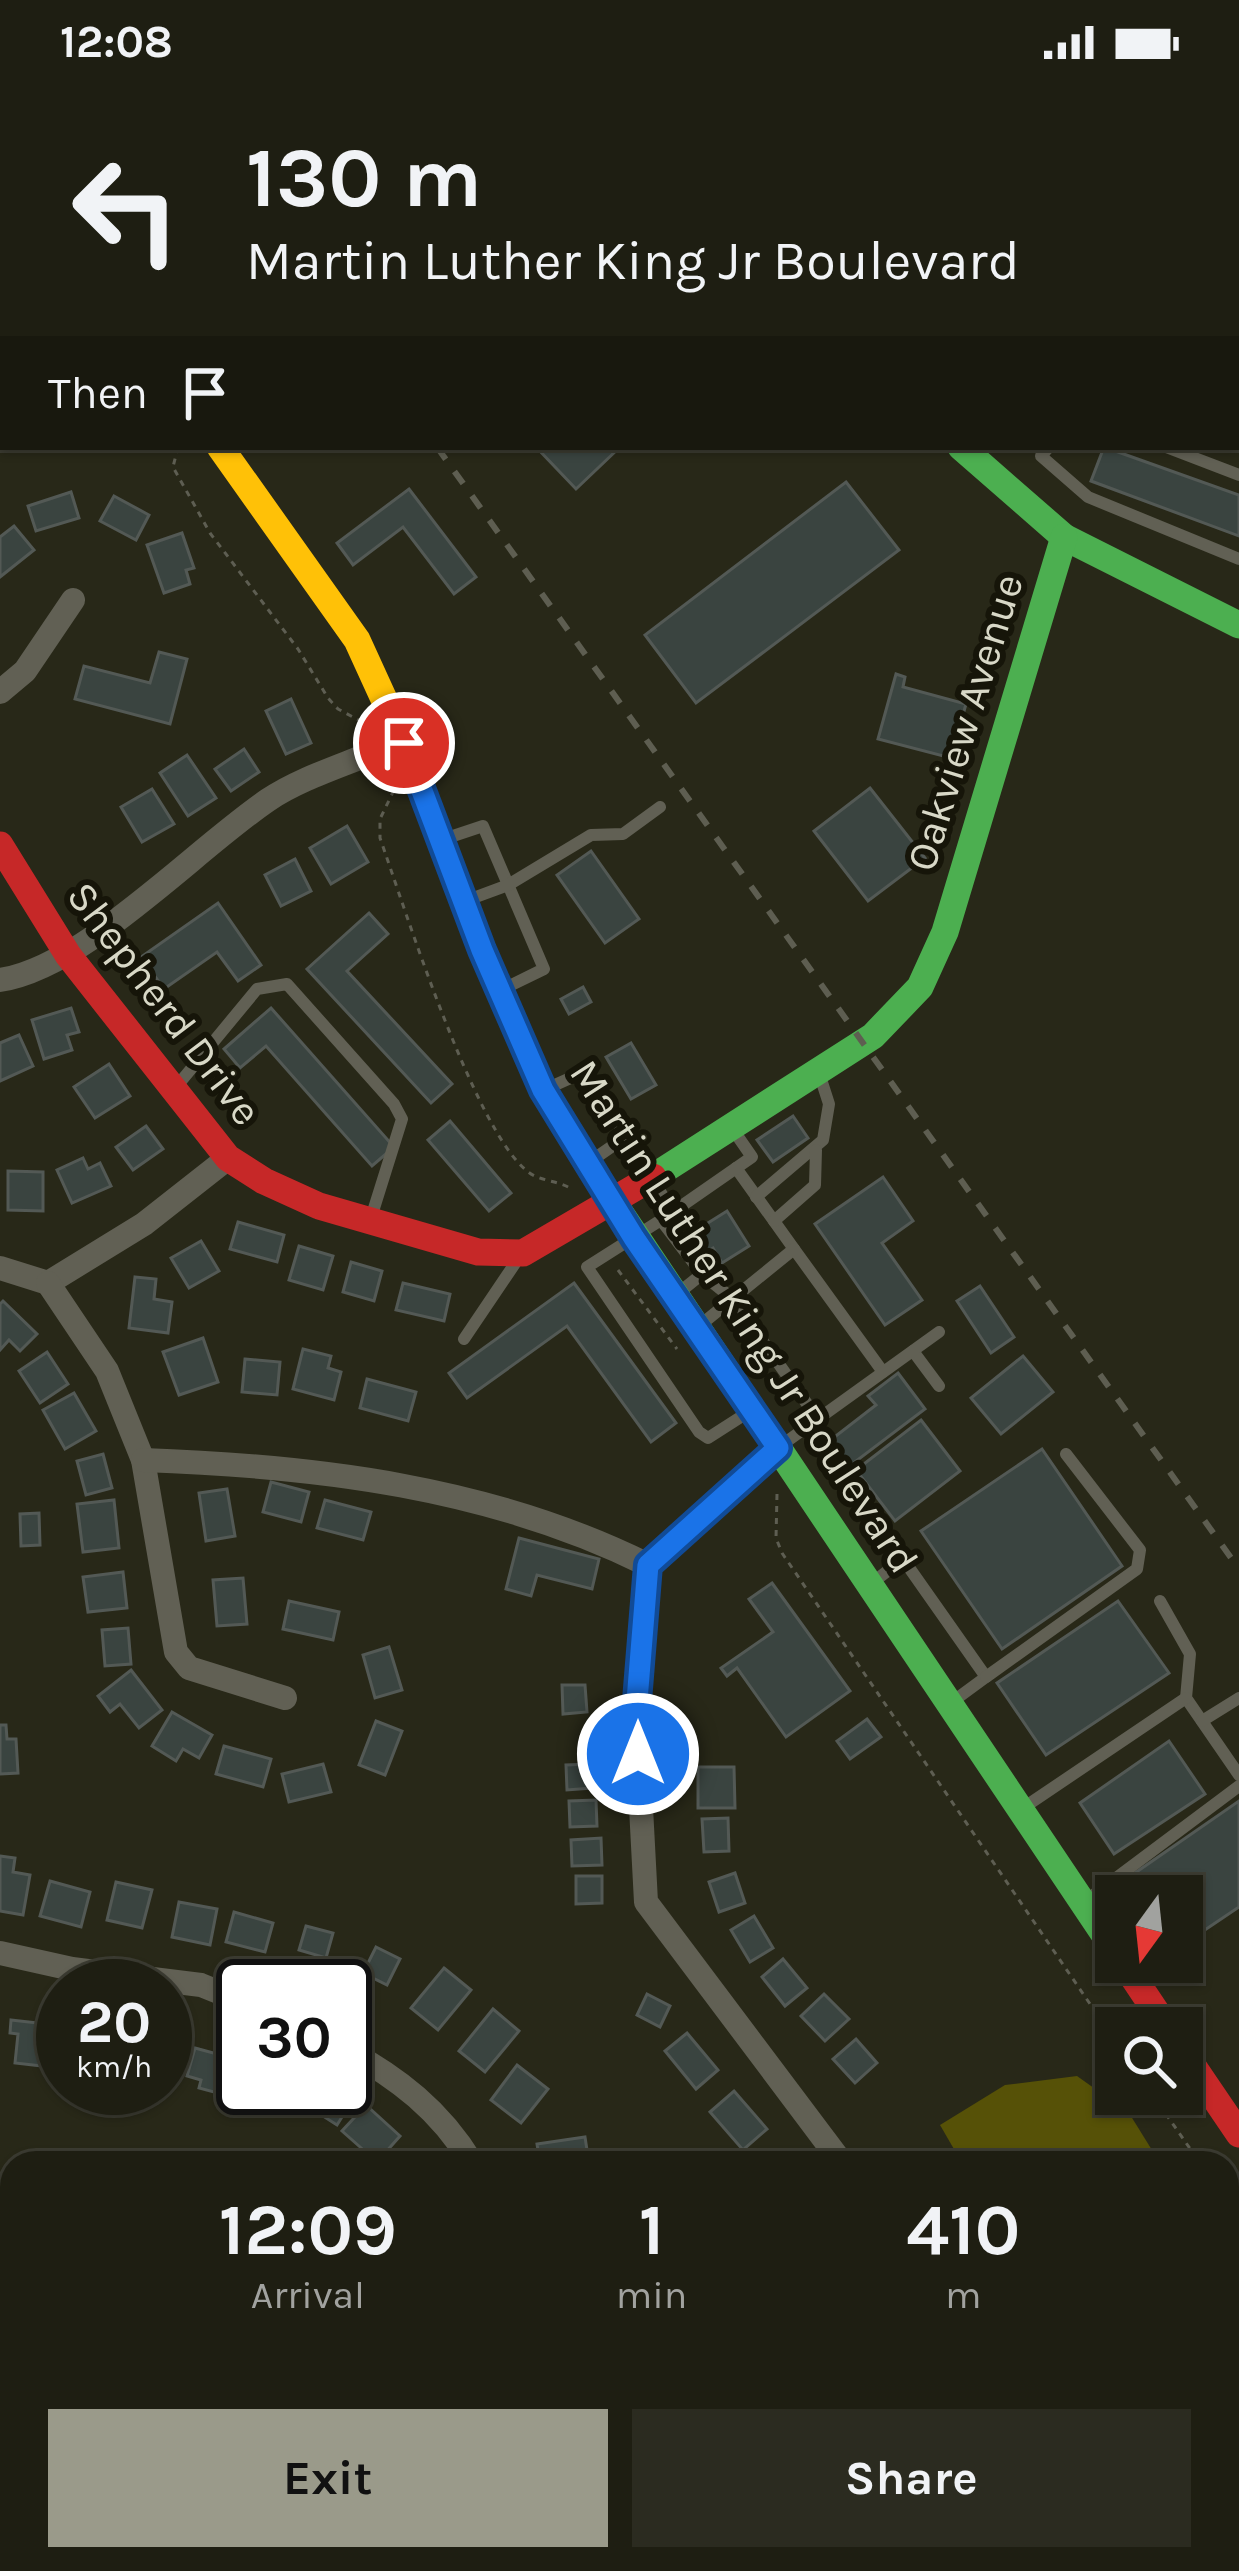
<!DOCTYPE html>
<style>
body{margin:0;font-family:Karla,sans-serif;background:#2b2b20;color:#f1f3f6;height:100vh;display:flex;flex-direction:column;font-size:45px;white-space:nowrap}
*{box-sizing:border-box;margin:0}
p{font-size:39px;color:#a1a29f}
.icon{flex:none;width:66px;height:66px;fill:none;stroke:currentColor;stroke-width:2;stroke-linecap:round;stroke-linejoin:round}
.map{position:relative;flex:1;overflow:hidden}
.panel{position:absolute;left:0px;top:2067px;width:1239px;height:420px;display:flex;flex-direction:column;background:#1e1e12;border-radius:36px 36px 0 0;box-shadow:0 3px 9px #0004,0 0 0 3px #3c3c32}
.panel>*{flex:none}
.guide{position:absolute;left:0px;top:0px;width:1239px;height:366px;box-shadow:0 3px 9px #0004,0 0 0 3px #3c3c32;background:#1e1e12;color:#f1f3f6;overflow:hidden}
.needle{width:78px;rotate:195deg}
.controls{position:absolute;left:1095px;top:1791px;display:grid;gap:24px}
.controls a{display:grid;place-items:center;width:108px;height:108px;border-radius:0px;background:#1e1e12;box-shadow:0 3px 9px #0004,0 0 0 3px #3c3c32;font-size:60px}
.speed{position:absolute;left:36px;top:1875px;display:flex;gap:24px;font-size:60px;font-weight:700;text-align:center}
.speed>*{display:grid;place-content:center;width:156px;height:156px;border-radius:50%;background:#1e1e12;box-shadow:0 3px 9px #0004,0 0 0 3px #3c3c32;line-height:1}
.speed small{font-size:30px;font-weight:400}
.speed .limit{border:6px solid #111;border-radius:18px;background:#fff;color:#111}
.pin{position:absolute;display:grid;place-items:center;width:102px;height:102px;color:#fff;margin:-51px;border:6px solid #fff;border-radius:50%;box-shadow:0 3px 12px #0007}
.me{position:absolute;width:132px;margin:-66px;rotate:0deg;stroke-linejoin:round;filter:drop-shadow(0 0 9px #0008)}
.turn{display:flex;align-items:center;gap:42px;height:252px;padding:0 48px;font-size:54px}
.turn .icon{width:156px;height:156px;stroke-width:2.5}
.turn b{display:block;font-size:84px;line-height:102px}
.then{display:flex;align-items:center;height:114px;padding:0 48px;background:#0003;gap:24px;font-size:45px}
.eta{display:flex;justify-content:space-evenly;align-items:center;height:204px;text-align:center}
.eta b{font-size:72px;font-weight:700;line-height:84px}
.action{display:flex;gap:24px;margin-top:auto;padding:24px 48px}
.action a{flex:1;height:138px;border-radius:0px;background:#9a9a8a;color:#111;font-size:48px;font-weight:700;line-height:138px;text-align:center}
.action a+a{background:#2b2b20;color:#f1f3f6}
.status{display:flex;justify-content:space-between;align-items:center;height:84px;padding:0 60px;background:#1e1e12;direction:ltr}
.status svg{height:33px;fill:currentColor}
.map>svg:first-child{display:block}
</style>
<div class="status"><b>12:08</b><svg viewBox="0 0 49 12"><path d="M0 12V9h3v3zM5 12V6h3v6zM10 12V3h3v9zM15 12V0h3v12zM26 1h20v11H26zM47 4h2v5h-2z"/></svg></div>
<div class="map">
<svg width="1239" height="2487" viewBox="0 0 1239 2487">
<rect width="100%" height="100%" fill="#282818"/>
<!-- green -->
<path fill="#565107" d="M1077,1992L1129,2029L1160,2079H962L940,2041L1005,2001Z"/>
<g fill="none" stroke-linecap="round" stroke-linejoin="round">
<!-- river -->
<g stroke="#4b481c" stroke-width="33">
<path d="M1176,0L1177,3"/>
<path d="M1236,115L1239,121"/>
</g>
</g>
<!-- building -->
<g fill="#3a4440" stroke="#535955" stroke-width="3">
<path d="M536,363H620L576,405Z"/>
<path d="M1104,363L1239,411V452L1091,397Z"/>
<path d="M846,398L899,466L696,619L645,551Z"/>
<path d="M409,405L476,493L454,510L403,443L353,481L337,459Z"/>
<path d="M71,408L79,434L36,447L28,422Z"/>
<path d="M114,412L149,431L136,456L100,437Z"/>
<path d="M14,442L34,466L0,493V453Z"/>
<path d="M182,449L194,484L186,486L190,500L164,509L147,461Z"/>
<path d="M159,568L187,575L170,640L75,615L84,582L150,599Z"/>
<path d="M896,590L905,593L903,603L966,620L951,674L878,655Z"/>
<path d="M291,615L311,659L286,670L266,627Z"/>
<path d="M244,665L259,688L231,707L215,685Z"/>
<path d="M187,671L216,714L188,732L160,689Z"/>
<path d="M870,704L925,774L868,817L814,747Z"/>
<path d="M152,705L174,740L142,758L121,723Z"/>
<path d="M347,742L368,778L331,800L310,764Z"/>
<path d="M591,767L639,835L605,859L557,791Z"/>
<path d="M295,775L311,807L281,822L265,791Z"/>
<path d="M218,819L261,881L238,897L217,868L164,905L141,873Z"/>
<path d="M369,829L388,850L347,887L452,1000L431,1019L307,885Z"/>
<path d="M583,903L591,918L569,930L561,915Z"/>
<path d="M71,924L79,948L67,951L72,966L44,975L32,936Z"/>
<path d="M271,924L394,1063L372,1082L266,962L240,984L224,965Z"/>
<path d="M19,951L33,982L0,997V959Z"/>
<path d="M631,959L656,1001L631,1015L606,973Z"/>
<path d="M109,980L130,1012L95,1034L74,1003Z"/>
<path d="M793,1032L808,1054L773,1078L757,1056Z"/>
<path d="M450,1037L511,1109L489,1127L428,1056Z"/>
<path d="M146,1042L163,1065L133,1086L116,1063Z"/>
<path d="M83,1074L88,1085L100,1079L111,1102L72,1119L57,1086Z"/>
<path d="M8,1087L43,1088V1127L8,1126Z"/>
<path d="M883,1093L913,1137L882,1159L922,1216L885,1241L815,1140Z"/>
<path d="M727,1127L749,1162L722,1179L713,1164L696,1174L684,1154Z"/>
<path d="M238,1138L284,1151L277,1178L230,1165Z"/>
<path d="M201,1157L219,1187L189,1204L171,1174Z"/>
<path d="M299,1162L333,1172L323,1206L289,1196Z"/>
<path d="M351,1178L382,1187L374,1217L343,1208Z"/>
<path d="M135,1193L156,1195L154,1215L172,1218L168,1249L129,1244Z"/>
<path d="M403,1199L450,1210L444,1237L396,1226Z"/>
<path d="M574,1199L676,1339L651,1358L567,1242L467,1314L449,1289Z"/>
<path d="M980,1202L1014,1253L991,1269L957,1217Z"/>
<path d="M3,1217L37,1250L20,1267L9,1256L0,1266V1220Z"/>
<path d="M203,1254L218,1298L179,1311L163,1268Z"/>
<path d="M303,1265L331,1272L328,1284L341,1288L334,1316L293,1305Z"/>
<path d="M47,1268L68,1300L40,1319L19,1287Z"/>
<path d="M1023,1272L1053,1308L1001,1350L971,1314Z"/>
<path d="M245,1275L280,1278L277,1311L242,1308Z"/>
<path d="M898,1289L925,1325L847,1384L828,1358L876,1321L868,1312Z"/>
<path d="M367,1295L416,1308L408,1337L360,1324Z"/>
<path d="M74,1309L96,1347L65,1365L43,1326Z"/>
<path d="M921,1336L960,1387L895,1437L856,1386Z"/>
<path d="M1042,1365L1122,1482L1002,1565L921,1447Z"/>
<path d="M103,1370L112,1404L86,1411L77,1377Z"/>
<path d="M271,1398L309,1408L301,1438L263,1428Z"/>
<path d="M227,1405L235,1452L206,1457L199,1409Z"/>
<path d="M114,1416L119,1464L83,1468L77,1420Z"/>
<path d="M325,1416L371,1428L363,1456L317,1444Z"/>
<path d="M39,1429L40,1461L21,1462L20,1430Z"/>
<path d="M519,1454L599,1475L592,1505L537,1491L531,1512L506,1505Z"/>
<path d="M123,1488L127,1524L88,1528L83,1493Z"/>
<path d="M243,1494L247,1540L217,1542L213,1496Z"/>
<path d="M772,1499L850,1607L786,1653L737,1584L727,1592L721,1584L773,1548L749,1515Z"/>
<path d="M289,1517L339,1528L333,1556L283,1545Z"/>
<path d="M1118,1517L1169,1589L1046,1671L997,1599Z"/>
<path d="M128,1544L131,1580L105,1582L102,1546Z"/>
<path d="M389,1563L402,1606L375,1614L363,1571Z"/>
<path d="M131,1586L162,1626L139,1644L120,1620L110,1628L98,1612Z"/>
<path d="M562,1601H585L587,1628L563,1630Z"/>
<path d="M172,1628L212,1651L199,1674L183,1665L176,1677L152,1662Z"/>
<path d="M867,1635L881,1653L850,1675L837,1657Z"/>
<path d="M376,1637L402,1647L385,1691L359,1681Z"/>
<path d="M0,1641H6L7,1655H16L18,1689L0,1690Z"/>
<path d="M1169,1657L1205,1710L1114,1770L1080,1719Z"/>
<path d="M224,1662L271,1675L263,1703L216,1690Z"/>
<path d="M323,1680L331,1708L289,1718L282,1690Z"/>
<path d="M591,1680L592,1704L567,1706L566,1681Z"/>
<path d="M698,1683H734L735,1724H698Z"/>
<path d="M596,1716L597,1742L570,1743L569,1717Z"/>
<path d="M1239,1717V1823L1184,1860L1182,1812H1151L1135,1789Z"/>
<path d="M728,1734L729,1767L704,1768L702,1735Z"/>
<path d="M601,1754L602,1781L572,1782L571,1756Z"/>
<path d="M0,1772L15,1774L13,1788L30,1791L23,1831L0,1827Z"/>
<path d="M735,1789L745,1819L719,1828L709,1798Z"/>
<path d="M576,1792H602V1819L576,1820Z"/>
<path d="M50,1797L90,1808L81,1843L40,1832Z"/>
<path d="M116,1798L152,1806L142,1844L107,1836Z"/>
<path d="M179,1818L217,1825L210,1861L172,1853Z"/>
<path d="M234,1828L273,1839L265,1868L226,1858Z"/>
<path d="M754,1832L773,1864L750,1878L731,1846Z"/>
<path d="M306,1842L333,1849L326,1874L299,1866Z"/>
<path d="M376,1863L400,1875L387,1901L363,1889Z"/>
<path d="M783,1875L807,1904L785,1922L762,1893Z"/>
<path d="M444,1884L471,1906L438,1946L411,1924Z"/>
<path d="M647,1910L670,1922L660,1943L637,1931Z"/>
<path d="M824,1910L849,1935L825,1957L801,1932Z"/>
<path d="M493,1925L519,1947L485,1988L459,1967Z"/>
<path d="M11,1936L56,1941L51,1983L15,1979L18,1950L10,1949Z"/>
<path d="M687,1949L718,1986L696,2005L665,1967Z"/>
<path d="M856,1955L877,1979L855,1999L833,1975Z"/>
<path d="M165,1961L180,1965L169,2005L164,2004Z"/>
<path d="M195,1964L243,1977L236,2014L199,2004L201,1996L187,1992Z"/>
<path d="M517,1981L548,2005L521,2039L491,2016Z"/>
<path d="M251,2004H289L283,2025L248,2016Z"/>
<path d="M306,2004H332L352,2017L337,2041L298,2016Z"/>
<path d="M734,2007L767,2045L743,2066L710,2028Z"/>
<path d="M366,2021L400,2052L377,2078L342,2047Z"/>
<path d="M585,2053L589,2079H540L537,2060Z"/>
<path d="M75,2475L140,2483V2487H73Z"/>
<path d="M367,2475H413L426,2477L424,2487H365Z"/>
<rect x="956" y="2475" width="37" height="12"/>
</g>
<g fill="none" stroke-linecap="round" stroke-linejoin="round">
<!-- path -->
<g stroke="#5e5e52" stroke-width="3" stroke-dasharray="6 6" stroke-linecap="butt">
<path d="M0,104L3,109"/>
<path d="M178,363L173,383L210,449L298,565L328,614L338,625L366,640"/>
<path d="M394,706L380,735V754C405,825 474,1045 527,1087C538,1097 556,1096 570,1104"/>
<path d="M618,1186L677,1265"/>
<path d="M777,1410L776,1454L782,1469L1116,1958"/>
<path d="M1152,2010L1200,2079"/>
<path d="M1227,2118L1239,2135"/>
</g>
<!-- lane -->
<g stroke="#616054" stroke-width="12">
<path d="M540,0L543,3"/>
<path d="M929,0L930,3"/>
<path d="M1057,0L1059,3"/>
<path d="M1003,3L1007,0"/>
<path d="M1236,244L1239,247"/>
<path d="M1049,363L1041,372L1088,413L1239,475"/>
<path d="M1166,363L1239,391"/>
<path d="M444,755L483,742L544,885L501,906"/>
<path d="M465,817L508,801L591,751L623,750L660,723"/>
<path d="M177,1002L257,905L287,900L394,1020L402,1035L370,1137"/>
<path d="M546,1005L586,987L672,1127"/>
<path d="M588,1079L624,1054"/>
<path d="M736,1084L794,1165"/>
<path d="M756,1113L823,1056L829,1020L820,992"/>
<path d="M667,1132L752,1073L734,1047"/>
<path d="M774,1137L815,1101L816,1066"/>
<path d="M702,1190L733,1215L817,1334"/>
<path d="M676,1211L702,1190L661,1136L587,1183L699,1348L708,1354L747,1329"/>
<path d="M698,1243L794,1165L883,1288"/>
<path d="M464,1255L518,1175"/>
<path d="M913,1267L939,1302"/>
<path d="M779,1363L939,1248"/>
<path d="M872,1499L903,1475L986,1593L952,1618"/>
<path d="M1160,1517L1190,1570L1186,1614L1239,1691"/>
<path d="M986,1593L1137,1485L1140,1466L1066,1370"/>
<path d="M1202,1637L1239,1614"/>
<path d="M1023,1724L1186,1614"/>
<path d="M1084,1818L1239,1702"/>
</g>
<!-- street -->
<g stroke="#616054" stroke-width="24">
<path d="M0,282H3"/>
<path d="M0,608L25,587L73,516"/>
<path d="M0,896C85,883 193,767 268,716C302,693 348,680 386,663L404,659"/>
<path d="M0,1184L48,1199L144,1140L228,1074"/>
<path d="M48,1199L107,1287L143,1376L176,1568L189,1584L285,1614"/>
<path d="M778,1363L648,1481L636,1629L646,1818L842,2079"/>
<path d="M143,1376C316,1382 491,1403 648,1481"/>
<path d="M0,1869L72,1885L201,1901L243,1918"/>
<path d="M345,1965C398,1994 440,2026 472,2079"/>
<path d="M0,2180L12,2314"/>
<path d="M1227,2328L1239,2319"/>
<path d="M19,2475V2487"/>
<path d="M641,2475L660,2477"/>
<path d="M935,2475V2487"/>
<path d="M481,2487L482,2475"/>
</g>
<!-- fast -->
<g stroke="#4caf50" stroke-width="27">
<path d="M961,363L1064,453L1239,541"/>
<path d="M653,1093L873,952L920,903L945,848L1064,453"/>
<path d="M603,1103L1116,1868"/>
</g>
<!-- slow -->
<g stroke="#ffc107" stroke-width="27">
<path d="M0,65L3,69"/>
<path d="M220,363L357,556L404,659L482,865L543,1006L603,1103"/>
</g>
<!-- jam -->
<g stroke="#c62828" stroke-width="27">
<path d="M709,0L711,3"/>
<path d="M0,761L68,871L228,1074L264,1097L319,1122L478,1168L523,1169L653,1093"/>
<path d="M1123,1878L1167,1944"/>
<path d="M1182,1966L1239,2050"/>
</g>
<!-- rail -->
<g stroke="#5e5e51" stroke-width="6" stroke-dasharray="15 15" stroke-linecap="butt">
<path d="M177,0L179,3"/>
<path d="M437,363L1239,1485"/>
</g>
</g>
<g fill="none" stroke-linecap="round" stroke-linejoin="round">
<defs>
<path id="route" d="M404,659L482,866L543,1006L634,1154L778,1364L648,1481L636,1629L638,1670"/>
</defs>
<!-- route casing -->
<use href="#route" stroke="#114b97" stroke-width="30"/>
<!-- route -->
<use href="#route" stroke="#1a73e8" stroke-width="21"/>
</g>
<g text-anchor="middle" stroke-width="12" stroke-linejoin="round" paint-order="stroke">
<!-- street labels -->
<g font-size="42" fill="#d8d8c7" stroke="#161509">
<text transform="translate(964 638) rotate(-73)" y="15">Oakview Avenue</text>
<text transform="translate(165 919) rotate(53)" y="15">Shepherd Drive</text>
<text transform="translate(745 1232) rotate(57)" y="15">Martin Luther King Jr Boulevard</text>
</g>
</g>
</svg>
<div class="controls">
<a><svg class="needle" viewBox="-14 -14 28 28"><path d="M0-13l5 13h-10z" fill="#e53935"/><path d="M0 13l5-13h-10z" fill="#a1a29f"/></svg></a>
<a><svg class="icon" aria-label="search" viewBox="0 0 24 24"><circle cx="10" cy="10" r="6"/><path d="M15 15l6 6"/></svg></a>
</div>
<div class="speed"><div>20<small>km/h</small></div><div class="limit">30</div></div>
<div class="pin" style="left:404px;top:659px;background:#d93025"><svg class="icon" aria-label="arrive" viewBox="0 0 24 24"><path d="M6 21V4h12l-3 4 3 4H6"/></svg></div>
<svg class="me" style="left:638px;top:1670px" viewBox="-20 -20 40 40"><circle r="17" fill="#1a73e8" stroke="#fff" stroke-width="3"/><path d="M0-11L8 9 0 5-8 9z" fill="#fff"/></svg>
<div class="guide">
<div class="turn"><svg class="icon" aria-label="left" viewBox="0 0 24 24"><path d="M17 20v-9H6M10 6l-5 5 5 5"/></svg><div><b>130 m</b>Martin Luther King Jr Boulevard</div></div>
<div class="then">Then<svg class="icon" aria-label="arrive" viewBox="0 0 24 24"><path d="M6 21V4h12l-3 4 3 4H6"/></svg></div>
</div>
<section class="panel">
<div class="eta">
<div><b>12:09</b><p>Arrival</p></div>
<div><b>1</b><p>min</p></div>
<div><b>410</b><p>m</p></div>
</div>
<div class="action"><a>Exit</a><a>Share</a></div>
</section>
</div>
